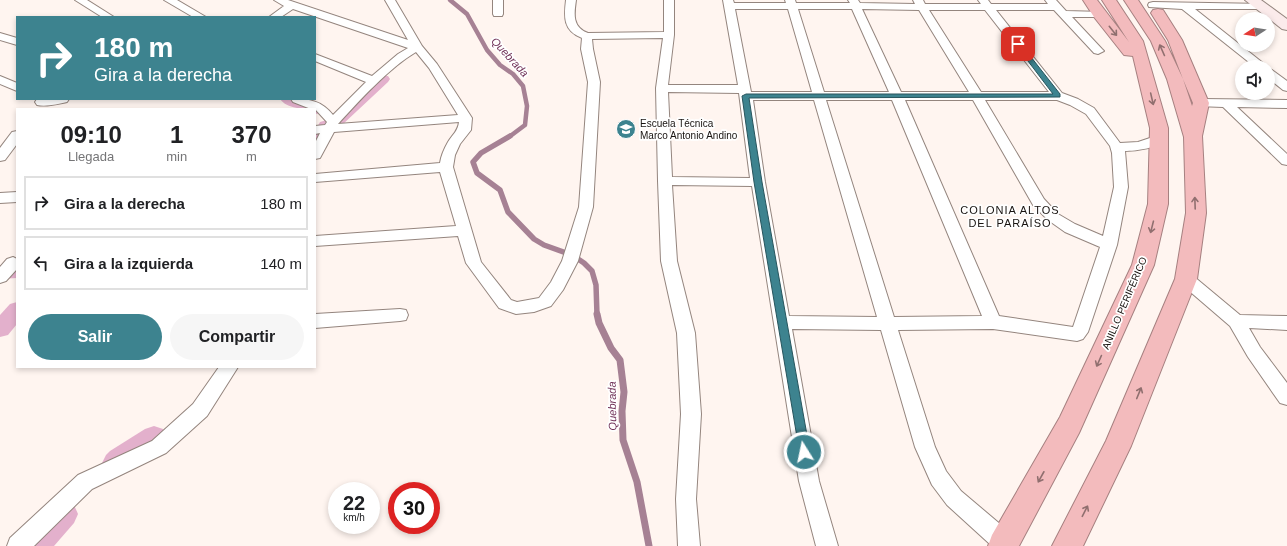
<!DOCTYPE html>
<html lang="es">
<meta charset="utf-8">
<style>
body{margin:0;font-family:Arial,sans-serif;background:#f6f6f6;color:#202124;height:100vh;display:flex;flex-direction:column;font-size:15px;white-space:nowrap}
*{box-sizing:border-box;margin:0}
p{font-size:13px;color:#757577}
.icon{flex:none;width:22px;height:22px;fill:none;stroke:currentColor;stroke-width:2;stroke-linecap:round;stroke-linejoin:round}
.map{position:relative;flex:1;overflow:hidden}
.drawer{position:absolute;left:16px;top:108px;width:300px;height:260px;display:flex;flex-direction:column;background:#fff;border-radius:0px;box-shadow:0 2px 6px #0003}
.drawer>*{flex:none}
.banner{position:absolute;left:16px;top:16px;width:300px;height:84px;border-radius:0px;box-shadow:0 2px 6px #0003;background:#3d838f;color:#fff;overflow:hidden}
.needle{width:26px;rotate:258deg}
.buttons{position:absolute;left:1235px;top:12px;display:grid;gap:8px}
.buttons a{display:grid;place-items:center;width:40px;height:40px;border-radius:50%;background:#fff;box-shadow:0 2px 6px #0003;font-size:20px}
.speed{position:absolute;left:328px;top:482px;display:flex;gap:8px;font-size:20px;font-weight:700;text-align:center}
.speed>*{display:grid;place-content:center;width:52px;height:52px;border-radius:50%;background:#fff;box-shadow:0 2px 6px #0003;line-height:1}
.speed small{font-size:10px;font-weight:400}
.speed .limit{border:6px solid #d22;background:#fff;color:#111}
.pin{position:absolute;display:grid;place-items:center;width:34px;height:34px;color:#fff;margin:-17px;border-radius:8px;box-shadow:0 2px 6px #0006}
.me{position:absolute;width:44px;margin:-22px;rotate:350deg;stroke-linejoin:round;filter:drop-shadow(0 0 3px #0008)}
.turn{display:flex;align-items:center;gap:14px;height:84px;padding:0 12px;font-size:18px}
.turn .icon{width:52px;height:52px;stroke-width:2.5}
.turn b{display:block;font-size:28px;line-height:34px}
.eta{display:flex;justify-content:space-evenly;align-items:center;height:68px;text-align:center}
.eta b{font-size:24px;font-weight:600;line-height:28px}
.primary-button{display:flex;gap:8px;margin-top:auto;padding:8px 12px}
.primary-button a{flex:1;height:46px;border-radius:24px;background:#3d838f;color:#fff;font-size:16px;font-weight:600;line-height:46px;text-align:center}
.primary-button a+a{background:#f6f6f6;color:#202124}
ul{padding:0;list-style:none}
li{display:flex;align-items:center;gap:12px;height:54px;margin:0 8px 6px;padding:0 4px;border:2px solid #e0e0e0;border-radius:0px}
li div{flex:1}
li b{display:block;font-size:15px}
li em{font-style:normal}
.map>svg:first-child{display:block}
</style>
<div class="map">
<svg width="1287" height="546" viewBox="0 0 1287 546">
<rect width="100%" height="100%" fill="#fff5f0"/>
<g fill="none" stroke-linecap="round" stroke-linejoin="round">
<!-- stream-far2 -->
<path stroke="#a68194" stroke-width="4.5" d="M450,0L467,14L487,50L500,65L513,74L523,86L527,106L525,125L509,137"/>
<!-- stream-far1 -->
<path stroke="#a68194" stroke-width="5.5" d="M510,136L481,153L473,162L477,173L500,190L508,212L534,239L544,245L572,255L584,263L592,271L596,285L597,315"/>
<!-- stream -->
<path stroke="#a68194" stroke-width="7" d="M597,314L599,323L611,348L620,360L624,392L622,411L623,440L637,482L649,546"/>
<!-- canal -->
<g fill="#e3b0cc" fill-rule="evenodd">
<path d="M383,75L388,76L390,79L388,82L342,125L332,128L321,149L315,151V131L320,122L330,119L378,76Z"/>
<path d="M280,99C293,99 318,98 326,110L323,113L315,114V109C304,109 287,109 280,99Z"/>
<path d="M17,264V278L0,279V265Z"/>
<path d="M17,302V324L8,335L0,337V315L10,304Z"/>
<path d="M154,426L163,429L166,437L163,445L124,471L115,474L106,471L102,463L106,455L110,451L145,429Z"/>
<path d="M65,501L74,505L78,514L74,523L54,546H21C28,530 49,508 65,501Z"/>
</g>
<defs>
<g id="street">
<path d="M75,0H87L114,17H102Z"/>
<path d="M164,0H177L206,17H193Z"/>
<path d="M274,0H288L408,40L385,0H395L422,46L437,64L472,118L471,130L460,144L455,155L453,167L481,262L511,300L517,302L539,298L551,282L562,261L579,207L588,82L581,49L582,38C563,31 564,17 566,0H576C574,14 572,27 588,33L664,32V0H674V35L668,85H738L723,0H733L734,3H786L785,0H795L796,3H850L848,0H858L860,3L915,4L913,0H923L925,4H981L978,0H988L991,4H1048L1045,0H1056L1066,11L1103,12L1104,14L1103,16L1099,17H1072L1102,49L1104,51L1098,54L1094,53L1054,10H996L1062,93L1078,99L1094,108L1120,143L1138,142L1159,135L1164,136L1166,139C1160,148 1135,151 1125,151L1128,187L1117,245L1088,332L1083,339L1077,341L993,329L898,330L935,447L946,471L961,491L1013,535L1016,543L1015,546H992L947,505L932,485L915,447L881,330L792,329L819,481L838,546H816L799,481L752,186L672,185L677,261L695,333L701,414L696,499L700,546H678L676,499L681,414L677,333L661,261L658,181L656,88L663,38L592,39L593,49L600,82L593,207L578,261L563,290L551,306L534,312L516,314L499,308L466,263L458,236L315,246V236L456,226L440,172L315,182V174L440,163C441,156 444,149 448,142C453,134 458,131 459,122L334,132L320,158L315,159V143L320,133L315,134V126L325,125L327,122L315,109H311L293,102L291,99C309,99 321,100 333,115L366,82L315,61V54L372,76L398,54L408,48L293,9L281,17H269L284,6ZM735,9H788L812,92H751ZM798,9H852L889,92H824ZM862,9L919,10L969,92H901ZM929,10H985L1049,92H981ZM416,52L429,68L458,115L338,124C359,101 389,68 416,52ZM668,92L739,93L750,178L672,177ZM753,100H814L877,317L789,316L765,182ZM826,100H892L982,316L894,317ZM905,100H973L1033,205L1048,220L1065,232L1100,247L1073,327L999,316ZM985,100H1057L1070,105L1086,114L1110,146L1112,153L1114,187L1103,236L1075,224L1058,214L1044,199Z"/>
<path d="M493,0H503V14L502,16H494L493,14Z"/>
<path d="M1153,2L1265,4L1266,6L1261,9H1195L1268,67H1255L1182,9L1149,7L1148,5L1149,3Z"/>
<path d="M0,33L17,38V45L0,40Z"/>
<path d="M1268,69L1272,70L1287,81V91L1283,90L1268,78Z"/>
<path d="M0,76L17,83V91L0,84Z"/>
<path d="M37,99H69L67,102C58,104 46,107 37,105L35,102Z"/>
<path d="M1201,99L1287,100V108L1237,107L1287,154V165L1282,164L1223,107L1197,106L1195,103L1197,100Z"/>
<path d="M17,131V144L5,160L0,161V148L12,132Z"/>
<path d="M17,192V202L0,203V193Z"/>
<path d="M13,257L17,259V269L6,281L0,283V267L7,259Z"/>
<path d="M1186,273L1192,275L1240,315L1287,316V330L1249,328L1260,347L1287,383V405L1280,403L1248,357L1230,326L1180,283L1178,279L1180,275Z"/>
<path d="M400,309L406,310L408,315L406,320L400,321L315,328V314Z"/>
<path d="M219,367H238L207,416L166,453L92,489L34,546H7L10,538L78,475L152,441L193,404Z"/>
</g>
<path id="secondary" d="M1245,0H1261L1287,19V30L1282,29Z"/>
<g id="highway">
<path d="M1083,0H1097L1129,42L1102,0H1116L1143,41L1168,128V204L1154,265L1079,433L1019,546H988L992,535L1060,417L1132,265L1148,204L1150,128L1133,56L1124,55L1094,17Z"/>
<path d="M1124,0H1138L1165,41L1183,79L1168,40L1151,13L1153,10L1158,9L1163,10L1182,40L1209,103L1202,136L1206,213L1197,279L1131,446L1083,546H1052L1106,441L1175,279L1186,213L1184,137L1167,79L1151,41ZM1183,79L1193,103L1192,106Z"/>
</g>
</defs>
<!-- street casing -->
<use href="#street" stroke="#94857e" stroke-width="2"/>
<!-- secondary casing -->
<use href="#secondary" stroke="#94857e" stroke-width="2"/>
<!-- highway casing -->
<use href="#highway" stroke="#a68080" stroke-width="2"/>
<!-- street -->
<use href="#street" fill="#fff" fill-rule="evenodd"/>
<!-- secondary -->
<use href="#secondary" fill="#fbebeb" fill-rule="evenodd"/>
<!-- highway -->
<use href="#highway" fill="#f3bbbd" fill-rule="evenodd"/>
</g>
<!-- one-way arrows -->
<defs><path id="oneway-shaft" d="M-6 0H5M1.5-3L5.5 0L1.5 3" fill="none" stroke-width="1.6" stroke-linecap="round" stroke-linejoin="round"/></defs>
<g stroke="#906f6f">
<use href="#oneway-shaft" transform="translate(1113 31) rotate(51)"/>
<use href="#oneway-shaft" transform="translate(1162 50) rotate(-114)"/>
<use href="#oneway-shaft" transform="translate(1152 99) rotate(77)"/>
<use href="#oneway-shaft" transform="translate(1195 203) rotate(-92)"/>
<use href="#oneway-shaft" transform="translate(1152 227) rotate(104)"/>
<use href="#oneway-shaft" transform="translate(1099 361) rotate(114)"/>
<use href="#oneway-shaft" transform="translate(1139 393) rotate(-68)"/>
<use href="#oneway-shaft" transform="translate(1041 477) rotate(119)"/>
<use href="#oneway-shaft" transform="translate(1085 511) rotate(-63)"/>
</g>
<!-- route -->
<path fill="#3d838f" stroke="#28555d" d="M1018,42L1020,43L1060,94V97L749,98L762,182L810,452L808,455L804,457L800,455L754,182L742,96L746,94H1053L1015,44Z"/>
<!-- icons -->
<defs>
<symbol id="school-disc" viewBox="-11 -11 22 22"><circle r="9.5" fill="#3d838f" stroke="#fff"/><path d="M0-5L7-2L0 1L-7-2ZM-4 1L0 2.5L4 1V4Q0 6-4 4Z" fill="#fff"/></symbol>
</defs>
<g fill-rule="evenodd">
<use href="#school-disc" x="615" y="118" width="22" height="22"/>
</g>
<g text-anchor="middle" stroke-width="3.5" stroke-linejoin="round" paint-order="stroke">
<!-- poi labels -->
<g font-size="10" fill="#181310" stroke="#fff" text-anchor="start">
<text x="640" y="127">Escuela Técnica<tspan x="640" dy="12">Marco Antonio Andino</tspan></text>
</g>
<!-- street labels -->
<g font-size="10" fill="#181310" stroke="#fff">
<text transform="translate(1124 303) rotate(-67)" y="4">ANILLO PERIFÉRICO</text>
</g>
<!-- water labels -->
<g font-size="11" font-style="italic" fill="#713359" stroke="#fff">
<text transform="translate(510 57) rotate(47)" y="4">Quebrada</text>
<text transform="translate(612 406) rotate(-91)" y="4">Quebrada</text>
</g>
<!-- neighbourhood labels -->
<g font-size="11" letter-spacing="1" fill="#181310" stroke="#fff">
<text x="1010" y="214">COLONIA ALTOS<tspan x="1010" dy="13">DEL PARAÍSO</tspan></text>
</g>
</g>
</svg>
<div class="buttons">
<a><svg class="needle" viewBox="-14 -14 28 28"><path d="M0-13l5 13h-10z" fill="#e53935"/><path d="M0 13l5-13h-10z" fill="#757577"/></svg></a>
<a><svg class="icon" aria-label="sound" viewBox="0 0 24 24"><path d="M4 9h4l5-4v14l-5-4H4zM17 9q2 3 0 6"/></svg></a>
</div>
<div class="speed"><div>22<small>km/h</small></div><div class="limit">30</div></div>
<div class="pin" style="left:1018px;top:44px;background:#d93025"><svg class="icon" aria-label="arrive" viewBox="0 0 24 24"><path d="M6 21V4h12l-3 4 3 4H6"/></svg></div>
<svg class="me" style="left:804px;top:452px" viewBox="-20 -20 40 40"><circle r="17" fill="#3d838f" stroke="#fff" stroke-width="3"/><path d="M0-11L8 9 0 5-8 9z" fill="#fff"/></svg>
<div class="banner">
<div class="turn"><svg class="icon" aria-label="right" viewBox="0 0 24 24"><path d="M7 20v-9h11M14 6l5 5-5 5"/></svg><div><b>180 m</b>Gira a la derecha</div></div>
</div>
<section class="drawer">
<div class="eta">
<div><b>09:10</b><p>Llegada</p></div>
<div><b>1</b><p>min</p></div>
<div><b>370</b><p>m</p></div>
</div>
<ul>
<li><svg class="icon" aria-label="right" viewBox="0 0 24 24"><path d="M7 20v-9h11M14 6l5 5-5 5"/></svg><div><b>Gira a la derecha</b></div><em>180 m</em></li>
<li><svg class="icon" aria-label="left" viewBox="0 0 24 24"><path d="M17 20v-9H6M10 6l-5 5 5 5"/></svg><div><b>Gira a la izquierda</b></div><em>140 m</em></li>
</ul>
<div class="primary-button"><a>Salir</a><a>Compartir</a></div>
</section>
</div>
